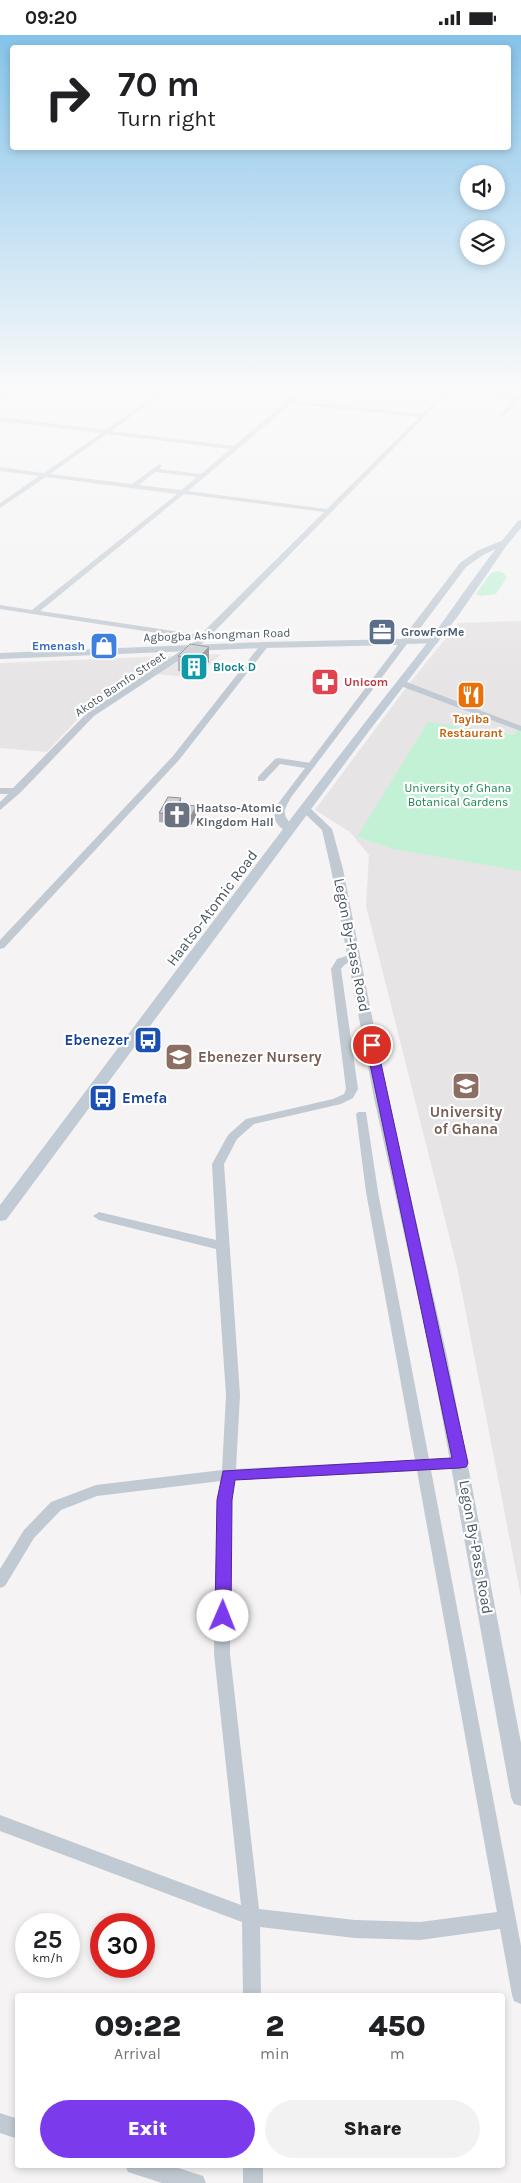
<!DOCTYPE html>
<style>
body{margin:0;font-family:Karla,sans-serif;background:#f2f2f2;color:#202124;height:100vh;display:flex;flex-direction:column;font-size:19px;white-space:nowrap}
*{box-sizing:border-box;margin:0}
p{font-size:16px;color:#757577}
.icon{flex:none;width:28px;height:28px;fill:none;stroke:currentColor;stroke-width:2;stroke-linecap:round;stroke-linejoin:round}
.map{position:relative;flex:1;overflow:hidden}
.drawer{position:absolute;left:15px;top:1958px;width:490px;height:175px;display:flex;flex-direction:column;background:#fff;border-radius:5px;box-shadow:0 2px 8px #0003}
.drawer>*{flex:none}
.banner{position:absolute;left:10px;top:10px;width:501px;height:105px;border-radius:5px;box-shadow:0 2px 8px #0003;background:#fff;color:#202124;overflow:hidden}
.tools{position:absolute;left:460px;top:130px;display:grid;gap:10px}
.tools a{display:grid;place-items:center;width:45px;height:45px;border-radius:50%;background:#fff;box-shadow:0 2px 8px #0003;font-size:25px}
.speed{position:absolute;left:15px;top:1878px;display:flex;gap:10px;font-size:25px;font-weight:700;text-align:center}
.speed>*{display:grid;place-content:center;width:65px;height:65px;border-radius:50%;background:#fff;box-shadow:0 2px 8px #0003;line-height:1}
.speed small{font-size:12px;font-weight:400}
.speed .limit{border:8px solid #d22;background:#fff;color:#111}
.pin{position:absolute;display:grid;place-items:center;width:42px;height:42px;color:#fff;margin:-21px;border:2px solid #fff;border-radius:50%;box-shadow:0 1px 5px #0007}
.me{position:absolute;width:55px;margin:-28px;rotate:1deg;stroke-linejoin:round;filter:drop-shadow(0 0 4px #0008)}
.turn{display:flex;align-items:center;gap:18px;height:105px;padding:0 25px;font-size:22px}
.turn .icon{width:65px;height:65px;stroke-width:2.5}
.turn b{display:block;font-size:35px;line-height:42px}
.eta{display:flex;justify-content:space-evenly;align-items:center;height:85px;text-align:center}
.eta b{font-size:30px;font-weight:800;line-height:35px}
.cta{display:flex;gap:10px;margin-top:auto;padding:10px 25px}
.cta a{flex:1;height:58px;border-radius:30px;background:#7c3aed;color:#fff;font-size:20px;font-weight:800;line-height:58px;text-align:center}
.cta a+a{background:#f2f2f2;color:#202124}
.status{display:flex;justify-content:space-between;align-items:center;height:35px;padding:0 25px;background:#fff;direction:ltr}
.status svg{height:14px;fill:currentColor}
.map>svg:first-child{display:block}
</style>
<div class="status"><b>09:20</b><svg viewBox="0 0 49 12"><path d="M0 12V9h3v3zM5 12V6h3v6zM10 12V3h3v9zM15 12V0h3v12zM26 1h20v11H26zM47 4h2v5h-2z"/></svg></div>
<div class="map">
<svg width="521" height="2148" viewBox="0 0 521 2148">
<rect width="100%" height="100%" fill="#f5f3f3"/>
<!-- education -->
<g fill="#e6e4e5">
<path d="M521,586V1562L457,1232L366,871L369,820L350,797L315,775L405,654L458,588Z"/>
<path d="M221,619L196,643L146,638L86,675L47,717L0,713V628Z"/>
</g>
<!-- medical -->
<path fill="#fce8e6" d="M377,354H426L438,358L421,376L410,377L300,366L312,355L369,361Z"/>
<!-- green -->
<g fill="#c3f1d5">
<path d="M497,536L502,537L507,542L496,559L481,561L476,559L491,538Z"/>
<path d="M428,687L514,700L521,690V836L393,814L357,802Z"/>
</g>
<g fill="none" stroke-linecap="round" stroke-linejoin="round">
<!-- minor -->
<g fill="#c1cad2" fill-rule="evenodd">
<path d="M12,354H19L0,366V362Z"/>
<path d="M164,354H170L111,396L234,411L301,354H307L294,366L422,379L447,354H452L206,605L196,614L94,681L20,758L0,775V767L8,759H0V753H13L88,677L190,610L197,604L0,574V570L32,575L177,459L46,442L0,473V468L39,441L0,436V432L44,438L101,398L0,386V382L105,395ZM291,369L419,382L327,474L188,456ZM107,399L230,414L201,439L159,434L162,431L159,429L132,449L50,439ZM155,437L197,442L181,455L139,450ZM184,459L324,477L200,600L40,576Z"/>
<path d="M517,361H521V363L504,381H500V379Z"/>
<path d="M262,608L269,610L179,725L4,913L0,914V905L173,721Z"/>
<path d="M398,646H404L521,691V696L398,650Z"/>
<path d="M278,723L311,728L315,731L311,734L280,729L264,746H258V742L275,724Z"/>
<path d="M355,918L360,921C354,928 347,925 341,934L358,1054L353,1063L341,1069L254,1089L237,1104L224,1129L240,1360L236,1434L415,1425L366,1157L356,1079L358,1077H366L378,1157L429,1424L460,1423L465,1424L467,1428L465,1432L431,1435L521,1911V1969L514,1966L512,1960L500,1894L420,1905L355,1903L260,1892L261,1960H243L242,1887L0,1796V1780L241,1870L214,1619L217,1465L221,1446L97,1461L61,1475L34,1503L5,1551L0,1553V1534L24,1495L51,1467L96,1450L222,1435L226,1360L216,1214L99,1185L93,1181L99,1177L216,1205L212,1129L228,1100L246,1084L333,1064L344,1059L346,1054L331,934L337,924ZM417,1436L497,1877L420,1887L355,1885L259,1874L230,1619L231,1465L235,1445Z"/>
<path d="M0,2078L18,2084V2104L0,2098Z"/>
<path d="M125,2130H169L203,2141L206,2148H162L128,2137Z"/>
<rect x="243" y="2130" width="20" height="18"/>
</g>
<!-- tertiary -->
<g fill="#c1cad2" fill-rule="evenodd">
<path d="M445,354H470L521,360V364Z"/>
<path d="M501,506L508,508L483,520L466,532L412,604L434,603L439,606L437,608L407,609L292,761C281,779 283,780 295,794L290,797C276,793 271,782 277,770L398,610L265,613L0,624V618L265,607L402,604L460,528L477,516Z"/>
<path d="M305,771L309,772L332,794L343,834L388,1063L447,1321L521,1708V1771L514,1769L511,1762L431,1321L374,1063L331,834L322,795L300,774Z"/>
</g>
<!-- secondary -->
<path fill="#c1cbd6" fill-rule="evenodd" d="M521,485V493L507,510L458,581L369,696L6,1185L0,1186V1170C139,986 275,801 417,621C452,577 482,528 518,486Z"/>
</g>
<!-- wall -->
<g fill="#b0b2b7">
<path d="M190,609L209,627L197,639L178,636V621Z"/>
<path d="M181,770L196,781L191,790L159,787V778Z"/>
</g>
<!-- shaded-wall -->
<g fill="#909195">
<path d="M209,612V627L197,639V624Z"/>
<path d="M181,763V772L178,769Z"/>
<path d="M196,771V781L191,790V781Z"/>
</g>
<!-- building -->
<g fill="#cdcfd5" stroke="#909195">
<path d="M190,609L209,612L197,624L178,621Z"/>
<path d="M168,762L181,763L178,769L196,771L191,781L159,778Z"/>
</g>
<!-- sky -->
<linearGradient id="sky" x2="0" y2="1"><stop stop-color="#85c3ea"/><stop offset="0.54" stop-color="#fafafa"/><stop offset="1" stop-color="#fafafa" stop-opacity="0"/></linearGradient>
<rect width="521" height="655" fill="url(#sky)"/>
<!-- route -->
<path fill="#7c3aed" stroke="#51269a" d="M372,1006L377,1010L468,1428L466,1432L460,1433L235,1445L232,1465L231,1581L228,1585L223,1587L218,1585L215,1581L217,1465L223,1436L452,1423L366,1010Z"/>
<!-- icons -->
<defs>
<symbol id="office-square" viewBox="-11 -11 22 22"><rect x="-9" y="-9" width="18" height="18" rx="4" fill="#5c6f8a" stroke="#fff"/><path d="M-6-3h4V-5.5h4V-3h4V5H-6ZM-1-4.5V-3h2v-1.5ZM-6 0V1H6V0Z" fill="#fff"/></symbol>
<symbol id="shop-square" viewBox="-11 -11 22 22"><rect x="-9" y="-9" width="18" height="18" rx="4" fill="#3f7fe0" stroke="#fff"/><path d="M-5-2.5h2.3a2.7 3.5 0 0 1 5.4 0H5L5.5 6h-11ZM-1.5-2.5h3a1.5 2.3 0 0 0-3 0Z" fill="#fff"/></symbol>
<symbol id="building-square" viewBox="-11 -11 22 22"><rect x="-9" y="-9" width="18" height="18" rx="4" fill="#0f9aa8" stroke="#fff"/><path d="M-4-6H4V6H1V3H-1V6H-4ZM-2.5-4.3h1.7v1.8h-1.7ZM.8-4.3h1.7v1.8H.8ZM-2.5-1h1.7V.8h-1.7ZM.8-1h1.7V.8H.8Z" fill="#fff"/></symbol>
<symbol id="pharmacy-square" viewBox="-11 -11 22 22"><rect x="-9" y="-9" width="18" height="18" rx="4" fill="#e0444e" stroke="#fff"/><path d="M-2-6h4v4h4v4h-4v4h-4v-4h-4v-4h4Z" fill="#fff"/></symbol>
<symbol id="restaurant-square" viewBox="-11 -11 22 22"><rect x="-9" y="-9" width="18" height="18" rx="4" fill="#e8710a" stroke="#fff"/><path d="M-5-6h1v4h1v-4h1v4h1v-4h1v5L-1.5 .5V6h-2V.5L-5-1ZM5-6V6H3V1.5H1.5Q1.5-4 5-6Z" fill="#fff"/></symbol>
<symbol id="church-square" viewBox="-11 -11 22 22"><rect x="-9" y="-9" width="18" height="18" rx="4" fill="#6b7280" stroke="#fff"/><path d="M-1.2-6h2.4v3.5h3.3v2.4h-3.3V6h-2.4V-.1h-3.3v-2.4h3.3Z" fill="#fff"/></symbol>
<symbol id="bus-square" viewBox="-11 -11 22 22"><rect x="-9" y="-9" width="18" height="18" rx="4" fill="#1a4fb4" stroke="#fff"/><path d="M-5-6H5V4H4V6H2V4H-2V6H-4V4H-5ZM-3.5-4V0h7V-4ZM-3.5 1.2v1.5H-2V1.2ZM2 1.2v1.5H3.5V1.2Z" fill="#fff"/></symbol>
<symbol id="school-square" viewBox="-11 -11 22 22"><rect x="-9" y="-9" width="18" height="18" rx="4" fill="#8d6e63" stroke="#fff"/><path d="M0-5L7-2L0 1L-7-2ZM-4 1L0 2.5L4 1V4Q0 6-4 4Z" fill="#fff"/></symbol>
<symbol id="university-square" viewBox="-11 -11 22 22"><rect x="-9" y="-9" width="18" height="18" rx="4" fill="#8d6e63" stroke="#fff"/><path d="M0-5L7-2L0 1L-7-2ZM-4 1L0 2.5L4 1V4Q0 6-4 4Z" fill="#fff"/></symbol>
</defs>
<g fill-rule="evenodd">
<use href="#office-square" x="366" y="581" width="32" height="32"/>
<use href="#shop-square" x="88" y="595" width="32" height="32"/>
<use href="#building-square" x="178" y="616" width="32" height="32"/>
<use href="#pharmacy-square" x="309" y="631" width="32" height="32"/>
<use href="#restaurant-square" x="455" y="644" width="32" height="32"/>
<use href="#church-square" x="161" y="764" width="32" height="32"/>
<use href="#bus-square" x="132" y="989" width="32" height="32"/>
<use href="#school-square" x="163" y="1006" width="32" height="32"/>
<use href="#university-square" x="450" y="1035" width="32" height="32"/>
<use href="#bus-square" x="87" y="1047" width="32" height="32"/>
</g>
<g text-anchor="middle" stroke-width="4.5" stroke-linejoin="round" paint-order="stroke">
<!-- far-service labels -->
<g font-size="12" font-weight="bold" fill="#4e5e75" stroke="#fff" text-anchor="start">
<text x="401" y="601">GrowForMe</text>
</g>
<!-- far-street labels -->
<g font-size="12" fill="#4a5661" stroke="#fff">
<text transform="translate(217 600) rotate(-2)" y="4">Agbogba Ashongman Road</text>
<text transform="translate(120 649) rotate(-34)" y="4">Akoto Bamfo Street</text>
</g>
<!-- far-shop labels -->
<g font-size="12" font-weight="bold" fill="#366cbe" stroke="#fff" text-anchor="end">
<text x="85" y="615">Emenash</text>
</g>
<!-- far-culture labels -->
<g font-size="12" font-weight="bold" fill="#0d838f" stroke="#fff" text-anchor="start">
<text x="213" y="636">Block D</text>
</g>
<!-- far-health labels -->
<g font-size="12" font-weight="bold" fill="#be3a42" stroke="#fff" text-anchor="start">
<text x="344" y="651">Unicom</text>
</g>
<!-- far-food labels -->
<g font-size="12" font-weight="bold" fill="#c56008" stroke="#fff">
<text x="471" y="688">Tayiba<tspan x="471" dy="14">Restaurant</tspan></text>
</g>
<!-- far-park labels -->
<g font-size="12" fill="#17864f" stroke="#fff">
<text x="458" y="757">University of Ghana<tspan x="458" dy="14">Botanical Gardens</tspan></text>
</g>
<!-- far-worship labels -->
<g font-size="12" font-weight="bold" fill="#5b616d" stroke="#fff" text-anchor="start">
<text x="196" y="777">Haatso-Atomic<tspan x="196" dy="14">Kingdom Hall</tspan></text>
</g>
<!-- street labels -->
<g font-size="15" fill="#4a5661" stroke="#fff">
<text transform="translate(212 873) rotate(-53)" y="5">Haatso-Atomic Road</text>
<text transform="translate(352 910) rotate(79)" y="5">Legon By-Pass Road</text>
<text transform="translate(476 1512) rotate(80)" y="5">Legon By-Pass Road</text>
</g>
<!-- transit labels -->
<g font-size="15" font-weight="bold" fill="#164399" stroke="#fff" text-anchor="end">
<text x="129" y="1010">Ebenezer</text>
<text x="122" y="1068" text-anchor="start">Emefa</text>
</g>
<!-- education labels -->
<g font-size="15" font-weight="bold" fill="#785e54" stroke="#fff" text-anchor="start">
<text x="198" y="1027">Ebenezer Nursery</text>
<text x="466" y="1082" text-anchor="middle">University<tspan x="466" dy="17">of Ghana</tspan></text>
</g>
</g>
</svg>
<div class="tools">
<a><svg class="icon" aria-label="sound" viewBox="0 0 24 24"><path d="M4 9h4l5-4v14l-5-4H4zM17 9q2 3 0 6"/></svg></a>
<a><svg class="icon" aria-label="layers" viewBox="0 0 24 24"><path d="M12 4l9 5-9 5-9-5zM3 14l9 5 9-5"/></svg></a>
</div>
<div class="speed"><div>25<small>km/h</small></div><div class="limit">30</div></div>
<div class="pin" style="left:372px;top:1010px;background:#d93025"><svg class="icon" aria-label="arrive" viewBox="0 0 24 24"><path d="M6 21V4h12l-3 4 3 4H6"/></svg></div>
<svg class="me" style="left:223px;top:1581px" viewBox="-20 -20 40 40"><circle r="19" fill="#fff"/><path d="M0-13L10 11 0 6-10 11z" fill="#7c3aed"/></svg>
<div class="banner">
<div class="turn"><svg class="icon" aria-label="right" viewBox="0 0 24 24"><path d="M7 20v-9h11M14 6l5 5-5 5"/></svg><div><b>70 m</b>Turn right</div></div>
</div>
<section class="drawer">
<div class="eta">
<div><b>09:22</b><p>Arrival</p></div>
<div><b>2</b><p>min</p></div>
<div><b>450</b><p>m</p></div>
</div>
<div class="cta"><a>Exit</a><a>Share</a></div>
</section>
</div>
